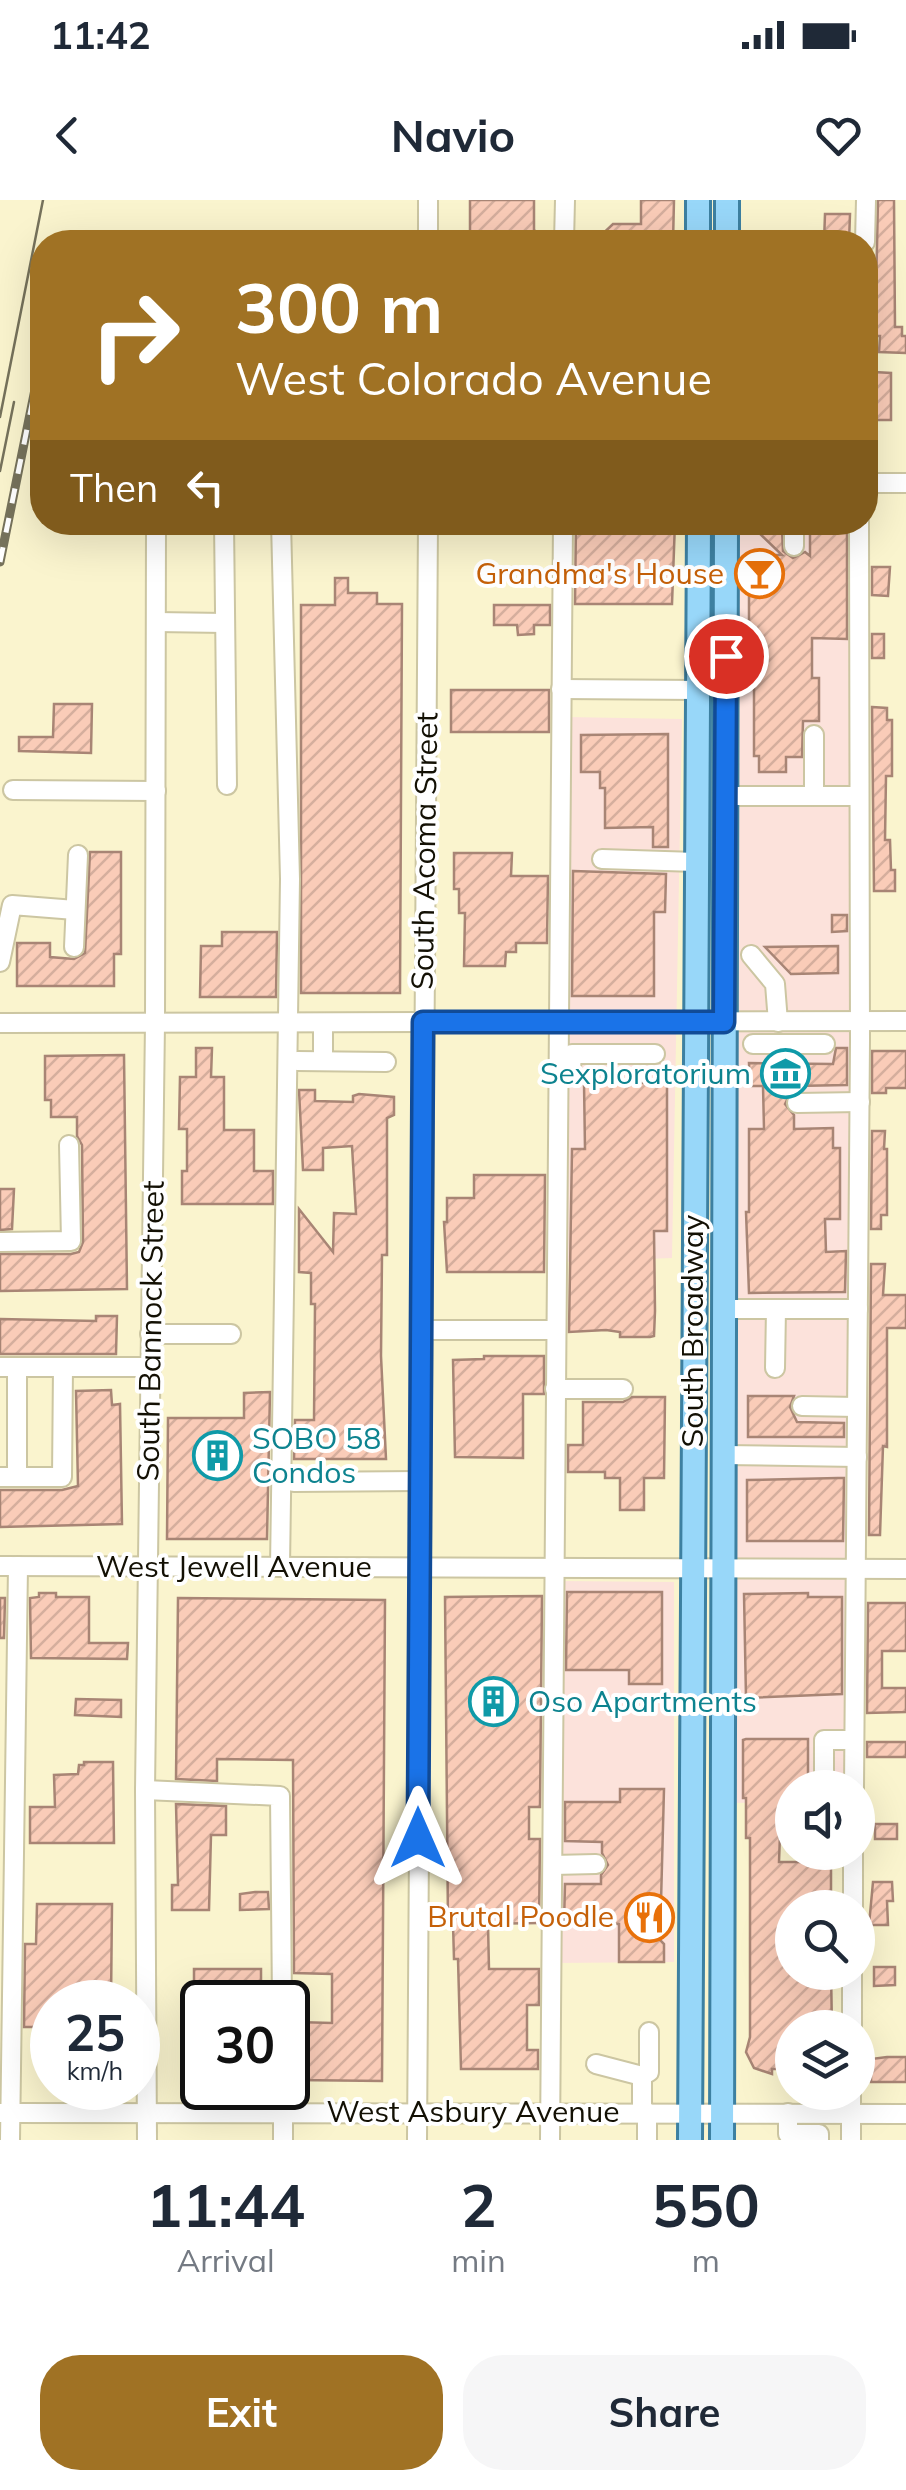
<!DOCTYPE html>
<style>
body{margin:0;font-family:Mulish,sans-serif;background:#f6f6f7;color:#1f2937;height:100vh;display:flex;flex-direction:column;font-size:38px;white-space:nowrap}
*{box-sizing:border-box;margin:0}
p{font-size:32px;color:#747a83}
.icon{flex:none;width:55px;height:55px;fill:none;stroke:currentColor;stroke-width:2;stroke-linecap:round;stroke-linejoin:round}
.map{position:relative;height:1940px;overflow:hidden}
.panel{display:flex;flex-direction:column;background:#fff;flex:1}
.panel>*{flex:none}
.hud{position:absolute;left:30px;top:30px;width:848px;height:305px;border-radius:40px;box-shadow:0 10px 40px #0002;background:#a07224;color:#fff;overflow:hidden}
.fabs{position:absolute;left:775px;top:1570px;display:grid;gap:20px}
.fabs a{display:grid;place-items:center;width:100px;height:100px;border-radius:50%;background:#fff;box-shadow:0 10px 40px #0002;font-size:50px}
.speed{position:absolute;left:30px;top:1780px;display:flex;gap:20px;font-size:50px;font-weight:700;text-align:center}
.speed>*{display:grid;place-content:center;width:130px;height:130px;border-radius:50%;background:#fff;box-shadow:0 10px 40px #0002;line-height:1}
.speed small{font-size:25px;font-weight:400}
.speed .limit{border:5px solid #111;border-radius:15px;background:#fff;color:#111}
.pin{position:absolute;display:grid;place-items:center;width:85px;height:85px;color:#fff;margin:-42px;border:5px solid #fff;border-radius:50%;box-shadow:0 2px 10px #0007}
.me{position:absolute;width:110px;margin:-55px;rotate:0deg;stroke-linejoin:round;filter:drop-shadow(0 0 8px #0008)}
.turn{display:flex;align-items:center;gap:35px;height:210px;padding:0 40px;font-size:45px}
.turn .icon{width:130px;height:130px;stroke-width:2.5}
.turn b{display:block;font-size:70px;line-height:85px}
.then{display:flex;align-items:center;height:95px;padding:0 40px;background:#0003;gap:20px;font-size:38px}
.eta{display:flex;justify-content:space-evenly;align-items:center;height:170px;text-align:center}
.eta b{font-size:60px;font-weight:700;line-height:70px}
.action{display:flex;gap:20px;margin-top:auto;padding:20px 40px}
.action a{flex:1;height:115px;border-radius:40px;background:#a07224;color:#fff;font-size:40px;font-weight:700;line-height:115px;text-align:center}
.action a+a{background:#f6f6f7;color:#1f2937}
.status{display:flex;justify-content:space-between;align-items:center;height:70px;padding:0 50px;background:#fff;direction:ltr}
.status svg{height:28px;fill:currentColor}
header{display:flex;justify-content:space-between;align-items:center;height:130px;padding:0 40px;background:#fff;font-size:45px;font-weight:700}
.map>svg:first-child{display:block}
</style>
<div class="status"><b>11:42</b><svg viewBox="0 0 49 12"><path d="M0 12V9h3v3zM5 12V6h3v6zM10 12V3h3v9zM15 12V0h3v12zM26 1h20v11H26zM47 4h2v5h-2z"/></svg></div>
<header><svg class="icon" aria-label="back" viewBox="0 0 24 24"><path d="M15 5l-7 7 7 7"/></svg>Navio<svg class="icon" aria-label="heart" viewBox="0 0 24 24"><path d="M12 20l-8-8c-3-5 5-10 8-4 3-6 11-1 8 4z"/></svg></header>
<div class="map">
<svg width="906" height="1940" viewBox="0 0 906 1940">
<defs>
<pattern id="building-hatch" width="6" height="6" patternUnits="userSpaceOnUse" patternTransform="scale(2.5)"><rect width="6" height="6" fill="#faccb8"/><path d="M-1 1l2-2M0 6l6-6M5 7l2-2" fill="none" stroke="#d5ae9d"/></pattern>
</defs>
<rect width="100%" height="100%" fill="#faf4ce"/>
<!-- commercial -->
<g fill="#fce2db">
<path d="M736,323H853L849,1587L792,1588V1602L730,1603Z"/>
<path d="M565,517L682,519L672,1058L563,1062Z"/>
<path d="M558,1381L674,1382V1762L555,1763Z"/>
</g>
<!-- building -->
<g fill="url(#building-hatch)" stroke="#a88575" stroke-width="2.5">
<path d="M470,0H534V30L546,41H470Z"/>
<path d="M641,0H674L673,42H594L613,24H641Z"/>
<path d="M878,0H894L895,127H902V136H906V153L879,152L880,136H875Z"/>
<path d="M825,14H850L849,42H824Z"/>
<path d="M874,172L891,173V220H873Z"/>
<path d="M576,322H675L672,404H575Z"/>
<path d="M763,322H775L782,329L783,351L793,358L805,352L810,356V332L847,333V439L812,438V478H819V521H803L802,557H786V572H759V556H754V437H749V355H782L756,330Z"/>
<path d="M872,367H890L888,396L872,395Z"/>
<path d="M335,378H348V393H377V404H402L400,793H301V405H335Z"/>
<path d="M494,405H550V425H534V434L518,435L517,425H494Z"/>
<rect x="872" y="434" width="12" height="24"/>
<rect x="451" y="490" width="98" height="42"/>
<path d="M54,504H92L91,553L19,551V537H53Z"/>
<path d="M872,507L887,508V520H892V576H886L885,640H890L891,670H895V691H874Z"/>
<path d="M668,534V647H653V627L605,628V588H600V572H581V535Z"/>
<path d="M90,652H121V754H114V786H17V743H50V757L74,759L85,753Z"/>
<path d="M454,653H512L511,676H548L547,743H516V752H506L505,766H464L465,713H459V689H454Z"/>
<path d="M573,671L666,674L665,712H654V796H572Z"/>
<path d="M832,715H847V731L832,732Z"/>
<path d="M222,732H277L276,797H200L201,746H222Z"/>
<path d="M838,746V773L791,774L765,747Z"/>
<path d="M196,848H212L211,877H224V930H254V971H273V1004H182V971H187V929H179L180,877H196Z"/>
<path d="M836,848H847V885L794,886L785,904L794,915V929L833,928V948H840V1019H825L826,1052L846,1051L845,1092L749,1093L746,1012H749V929H764L763,886H750L749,863L833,864Z"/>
<path d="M872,851H906V888H886V893H872Z"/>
<path d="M124,855L127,1089L0,1091V1054H71L79,1052L83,1042L82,945L77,936V917H51V900H45V856Z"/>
<path d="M584,883H667V1031H654L655,1111L654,1136L650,1137H620V1132L606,1130L569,1132L572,949H585Z"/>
<path d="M299,890H315V901L353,902V896L359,894L394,897V915L387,918V1055H382L381,1156L386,1259H294L295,1220H314L315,1104H311V1073L299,1072V1009L333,1052L334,1013L356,1014L352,946L323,948V970H303Z"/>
<path d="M872,931H885L884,949H887V1015H881V1029H871Z"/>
<path d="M474,975H545L544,1072H447L444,1022H447V998H474Z"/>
<path d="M0,989H14L12,1029L0,1030Z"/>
<path d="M871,1064H885L883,1095H906V1128H887V1247L883,1246L880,1335H869Z"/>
<path d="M96,1116H117L116,1154H0V1119L96,1121Z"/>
<path d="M484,1156H544V1194H523V1258L455,1257L453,1160L484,1159Z"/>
<path d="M111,1190L112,1205L120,1204L122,1324L0,1327V1290H62L78,1286L76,1191Z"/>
<path d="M270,1192L267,1339H167L168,1218H244V1193Z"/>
<path d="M748,1196H794L790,1207L797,1222L844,1223V1237H748Z"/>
<path d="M632,1197H665L664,1278H644V1310H620V1278H605V1272H568V1245H583V1202H623Z"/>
<path d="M838,1278H844L843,1341H747V1280Z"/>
<path d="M567,1392H662V1484H629V1470H566Z"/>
<path d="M39,1393H56V1397H89V1443H128L127,1459L31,1458L30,1398L39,1397Z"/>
<path d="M808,1393V1397H842V1494L746,1498L744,1394Z"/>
<path d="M542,1396L540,1607H529V1639H540L539,1723L488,1724L489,1769H539V1805H527V1850H538V1869H461L458,1759H454L453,1724H448L445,1397Z"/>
<path d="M0,1398H5L4,1438H0Z"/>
<path d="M178,1398L385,1400L382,1881L296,1880L297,1822L332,1823V1774L294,1773L293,1560L217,1559V1581L176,1579Z"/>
<path d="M868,1403H906V1451H882V1488H906V1512L867,1513Z"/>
<path d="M76,1499L121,1500V1517L75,1515Z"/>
<path d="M746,1539H808V1588H792V1635H780L779,1662H831V1708H792V1772H831L832,1828H792V1869H772V1874L754,1868L746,1852L750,1837V1638H746V1598H743V1540Z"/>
<rect x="867" y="1542" width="39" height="15"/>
<path d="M84,1562H113L114,1643H30V1607H55L54,1575L78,1574L79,1565H84Z"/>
<path d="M620,1589H664L660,1740L664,1744V1762H619V1724L564,1723L565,1684H601V1675L608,1665L602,1653V1642L565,1641V1602H620Z"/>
<path d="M176,1604L226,1606V1635H211L209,1710H172V1685H178Z"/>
<rect x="875" y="1624" width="22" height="15"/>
<path d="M873,1682H892L893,1701H887L888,1725H869Z"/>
<path d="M255,1692H268L269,1709L240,1710V1694Z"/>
<path d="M37,1704H112L111,1802H52V1827H24L25,1744H36Z"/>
<path d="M874,1767H895V1785L874,1786Z"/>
<rect x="194" y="1769" width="67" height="33"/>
<rect x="183" y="1829" width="19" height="31"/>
<path d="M887,1857H906V1882H871V1859Z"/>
</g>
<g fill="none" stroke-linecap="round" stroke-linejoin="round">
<defs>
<g id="minor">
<path d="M428,0V42"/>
<path d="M564,42L565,0"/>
<path d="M865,42L866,0"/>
<path d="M865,283H906"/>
<path d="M224,322L227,585"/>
<path d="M794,346V322"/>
<path d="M156,422L225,423"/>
<path d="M561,489L698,490"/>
<path d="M13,590L156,591"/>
<path d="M725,596H814V535"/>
<path d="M814,596H859"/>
<path d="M602,659L696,662"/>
<path d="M74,747L78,655"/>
<path d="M751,755L775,784L778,822"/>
<path d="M0,762L12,705L75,710"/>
<path d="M0,823L906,821"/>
<path d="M323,823V861"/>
<path d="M753,844H825"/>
<path d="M297,861L386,862"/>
<path d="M558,868L571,869L572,854H655"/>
<path d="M797,903L860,902"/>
<path d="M0,1042L71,1041L69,945"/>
<path d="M724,1109H858"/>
<path d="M421,1130H555"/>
<path d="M150,1134H231"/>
<path d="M0,1167H150"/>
<path d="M17,1167V1277"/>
<path d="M775,1168L776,1109"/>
<path d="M555,1189H623"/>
<path d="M802,1206L857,1207"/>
<path d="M723,1255L857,1257"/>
<path d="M0,1277H62L63,1167"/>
<path d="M294,1282L419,1281"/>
<path d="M0,1366L906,1369"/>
<path d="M280,1367L290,679L281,322"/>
<path d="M824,1588V1540H854"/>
<path d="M854,1588L860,841L859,322"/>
<path d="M145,1590L280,1596L282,1802"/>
<path d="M553,1665L596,1664"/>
<path d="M853,1708V1652"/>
<path d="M852,1828V1772"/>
<path d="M596,1864L642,1876V1912"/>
<path d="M642,1876L649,1872V1832"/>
<path d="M283,1888V1940"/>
<path d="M647,1912V1940"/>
<path d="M0,1913L906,1914"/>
<path d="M788,1913V1934H819V1940"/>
<path d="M10,1940L18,1366"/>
<path d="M147,1940L145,1590L155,823L156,322"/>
<path d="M417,1940L428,322"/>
<path d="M550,1940L563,322"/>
<path d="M851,1940V1892"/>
</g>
<g id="major">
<path d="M698,0V42"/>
<path d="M727,42V0"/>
<path d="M690,1940L699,322"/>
<path d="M722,1940L726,322"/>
</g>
</defs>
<!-- minor casing -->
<use href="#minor" stroke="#ccc6a2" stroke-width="22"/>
<!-- major casing -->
<use href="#major" stroke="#3d80a1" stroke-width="28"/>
<!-- minor -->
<use href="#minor" stroke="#fff" stroke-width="18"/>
<!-- major -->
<use href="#major" stroke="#98d7f9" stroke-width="22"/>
<!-- tram -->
<g stroke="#76725b" stroke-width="2.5">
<path d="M0,217L43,0"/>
<path d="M0,271L14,202"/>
</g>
<defs>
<path id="rail" d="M0,362L42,155"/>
</defs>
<!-- rail casing -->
<use href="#rail" stroke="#76725b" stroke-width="9"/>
<!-- rail -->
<use href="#rail" stroke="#fff" stroke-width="5" stroke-dasharray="15" stroke-linecap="butt"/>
</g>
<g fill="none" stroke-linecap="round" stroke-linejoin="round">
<defs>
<path id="route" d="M418,1638L423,822H724L726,456"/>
</defs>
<!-- route casing -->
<use href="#route" stroke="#114b97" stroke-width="25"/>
<!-- route -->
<use href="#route" stroke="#1a73e8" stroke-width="18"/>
</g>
<!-- icons -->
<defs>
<symbol id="bar-ring" viewBox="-11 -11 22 22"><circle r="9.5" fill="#fff" stroke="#e8710a" stroke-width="1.5"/><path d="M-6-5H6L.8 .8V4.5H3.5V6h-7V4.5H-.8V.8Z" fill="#e8710a"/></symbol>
<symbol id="museum-ring" viewBox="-11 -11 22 22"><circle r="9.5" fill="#fff" stroke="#0f9aa8" stroke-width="1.5"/><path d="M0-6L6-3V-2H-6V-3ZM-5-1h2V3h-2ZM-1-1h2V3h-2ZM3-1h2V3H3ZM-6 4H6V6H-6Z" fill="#0f9aa8"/></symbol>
<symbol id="building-ring" viewBox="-11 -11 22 22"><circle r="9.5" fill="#fff" stroke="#0f9aa8" stroke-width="1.5"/><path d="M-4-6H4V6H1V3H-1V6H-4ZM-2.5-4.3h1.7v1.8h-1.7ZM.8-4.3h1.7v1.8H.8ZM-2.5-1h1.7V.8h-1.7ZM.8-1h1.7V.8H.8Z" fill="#0f9aa8"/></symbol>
<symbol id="restaurant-ring" viewBox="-11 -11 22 22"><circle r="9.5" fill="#fff" stroke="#e8710a" stroke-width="1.5"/><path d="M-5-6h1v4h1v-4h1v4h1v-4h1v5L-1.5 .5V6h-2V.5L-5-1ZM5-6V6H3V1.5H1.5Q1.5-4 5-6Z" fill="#e8710a"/></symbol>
</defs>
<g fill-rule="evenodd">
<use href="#bar-ring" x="732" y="346" width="55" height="55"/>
<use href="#museum-ring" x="758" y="846" width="55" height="55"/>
<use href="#building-ring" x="190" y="1228" width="55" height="55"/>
<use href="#building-ring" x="466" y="1474" width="55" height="55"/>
<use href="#restaurant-ring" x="622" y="1690" width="55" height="55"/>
</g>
<g text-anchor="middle" stroke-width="8" stroke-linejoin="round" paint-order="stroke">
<!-- food labels -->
<g font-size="30" fill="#c56008" stroke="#fff" text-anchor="end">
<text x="724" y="384">Grandma's House</text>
<text x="614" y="1727">Brutal Poodle</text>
</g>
<!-- street labels -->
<g font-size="30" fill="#131004" stroke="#fff">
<text transform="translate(425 651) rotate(-89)" y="10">South Acoma Street</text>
<text transform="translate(151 1131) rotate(-89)" y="10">South Bannock Street</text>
<text transform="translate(693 1131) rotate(-90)" y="10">South Broadway</text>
<text x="234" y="1377">West Jewell Avenue</text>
<text x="473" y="1922">West Asbury Avenue</text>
</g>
<!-- culture labels -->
<g font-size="30" fill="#0d838f" stroke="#fff" text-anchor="start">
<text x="751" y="884" text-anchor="end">Sexploratorium</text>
<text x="252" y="1249">SOBO 58<tspan x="252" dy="34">Condos</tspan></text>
<text x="528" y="1512">Oso Apartments</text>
</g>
</g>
</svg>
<div class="fabs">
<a><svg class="icon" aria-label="sound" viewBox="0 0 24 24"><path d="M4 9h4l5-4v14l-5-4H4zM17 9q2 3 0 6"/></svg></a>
<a><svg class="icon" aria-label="search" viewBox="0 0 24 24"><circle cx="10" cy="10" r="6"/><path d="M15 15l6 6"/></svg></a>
<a><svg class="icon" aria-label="layers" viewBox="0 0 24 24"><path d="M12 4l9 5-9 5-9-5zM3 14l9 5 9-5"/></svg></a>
</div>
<div class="speed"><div>25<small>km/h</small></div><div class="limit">30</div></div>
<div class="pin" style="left:726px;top:456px;background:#d93025"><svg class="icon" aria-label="arrive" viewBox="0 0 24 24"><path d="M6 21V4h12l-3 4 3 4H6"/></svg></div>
<svg class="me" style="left:418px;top:1638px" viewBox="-20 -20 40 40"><path d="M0-17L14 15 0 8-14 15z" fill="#1a73e8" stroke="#fff" stroke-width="4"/></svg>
<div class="hud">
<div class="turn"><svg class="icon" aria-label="right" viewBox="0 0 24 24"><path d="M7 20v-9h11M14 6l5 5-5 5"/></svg><div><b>300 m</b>West Colorado Avenue</div></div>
<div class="then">Then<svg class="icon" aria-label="left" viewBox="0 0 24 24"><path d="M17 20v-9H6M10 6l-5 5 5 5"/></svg></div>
</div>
</div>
<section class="panel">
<div class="eta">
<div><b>11:44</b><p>Arrival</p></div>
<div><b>2</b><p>min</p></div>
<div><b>550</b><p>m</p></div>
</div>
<div class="action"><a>Exit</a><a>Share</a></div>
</section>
